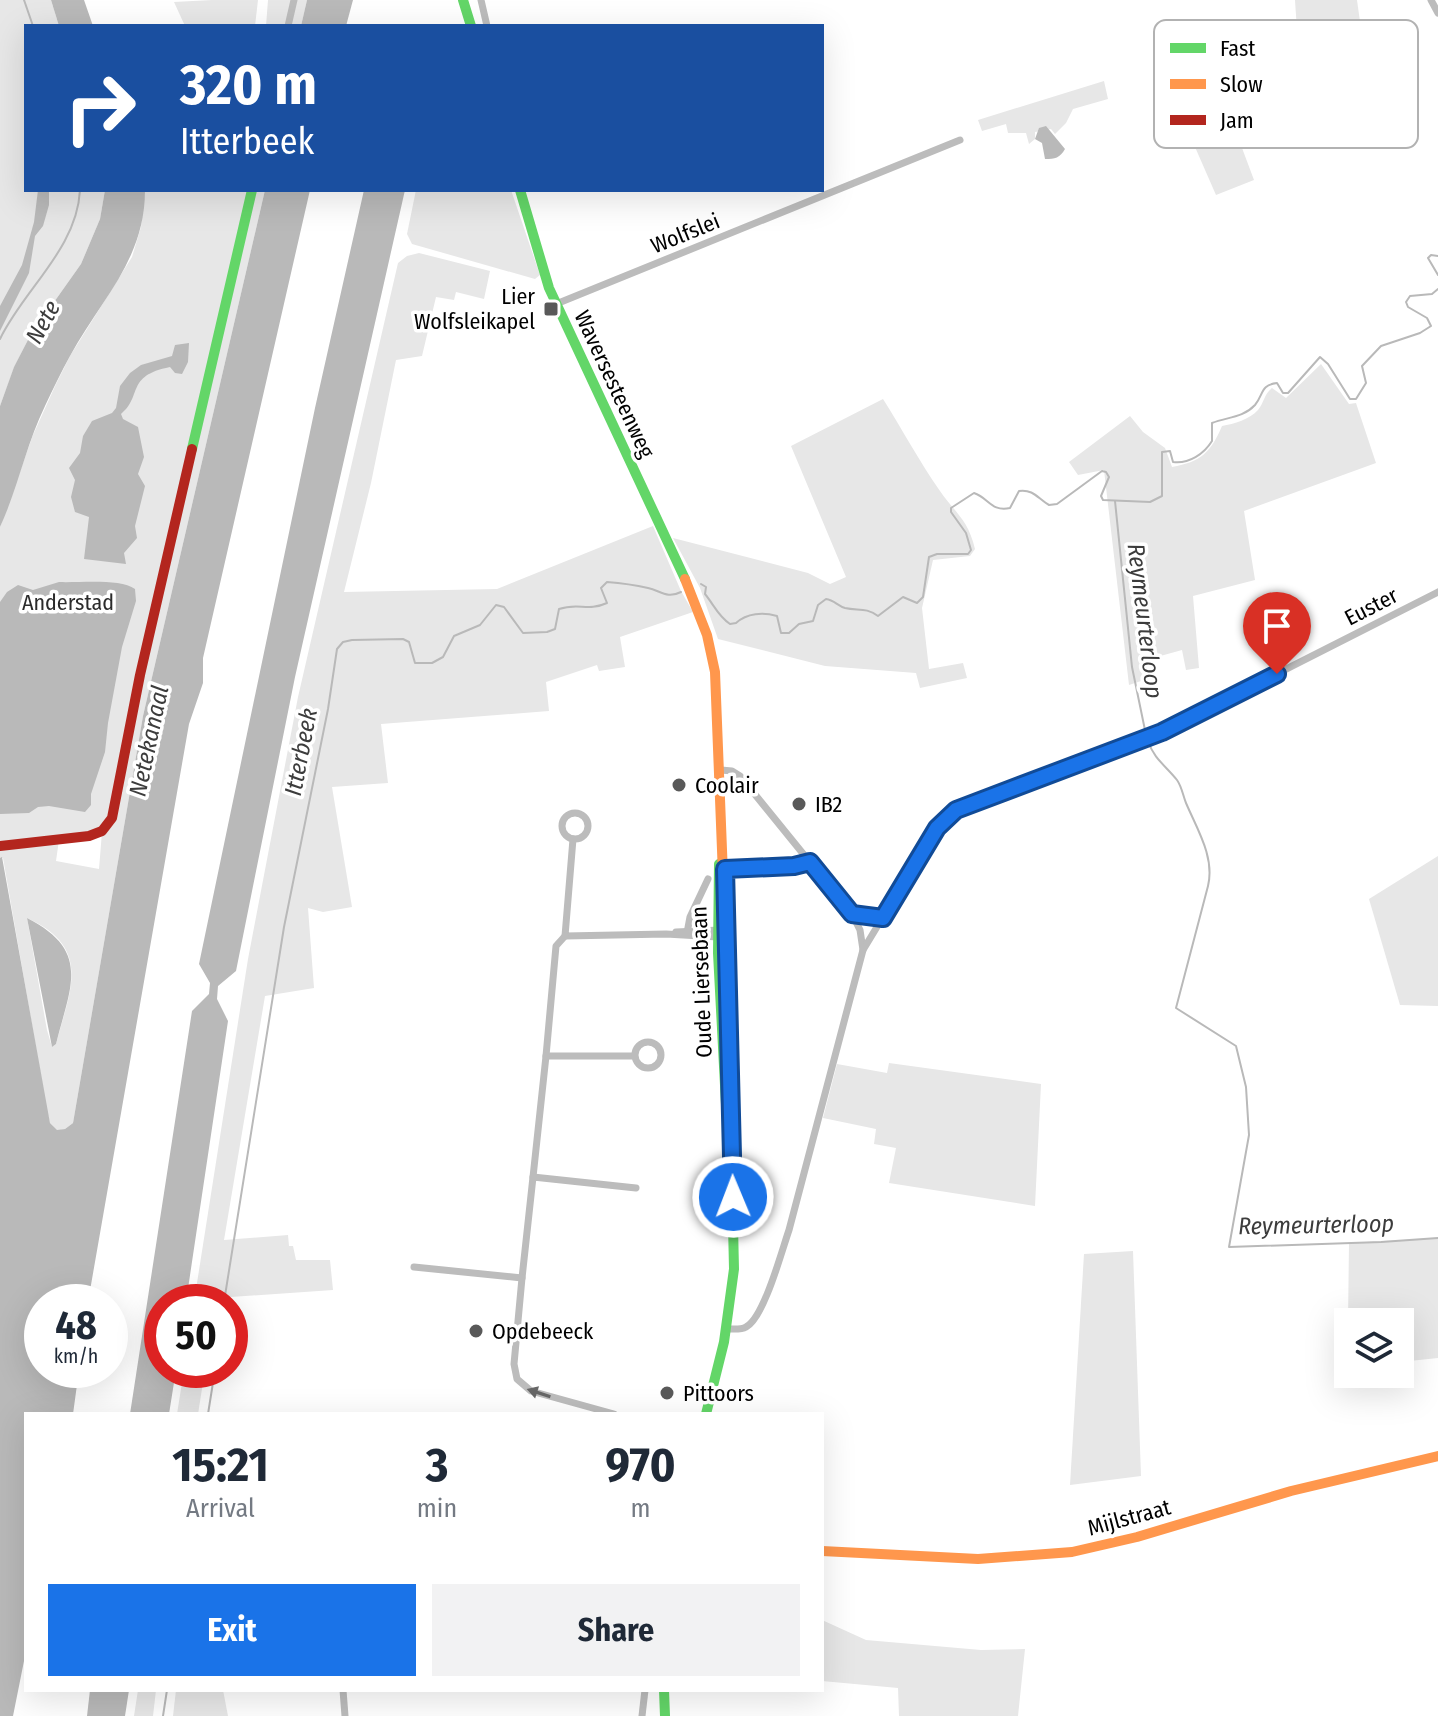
<!DOCTYPE html>
<style>
body{margin:0;font-family:"Fira Sans Condensed",sans-serif;background:#f2f2f3;color:#1f2937;height:100vh;display:flex;flex-direction:column;font-size:30px;white-space:nowrap}
*{box-sizing:border-box;margin:0}
p{font-size:26px;color:#747a83}
.icon{flex:none;width:44px;height:44px;fill:none;stroke:currentColor;stroke-width:2;stroke-linecap:round;stroke-linejoin:round}
.map{position:relative;flex:1;overflow:hidden}
.sheet{position:absolute;left:24px;top:1412px;width:800px;height:280px;display:flex;flex-direction:column;background:#fff;border-radius:0px;box-shadow:0 8px 32px #0002}
.sheet>*{flex:none}
.guide{position:absolute;left:24px;top:24px;width:800px;height:168px;border-radius:0px;box-shadow:0 8px 32px #0002;background:#1a4fa0;color:#fff;overflow:hidden}
.buttons{position:absolute;left:1334px;top:1308px;display:grid;gap:16px}
.buttons a{display:grid;place-items:center;width:80px;height:80px;border-radius:0px;background:#fff;box-shadow:0 8px 32px #0002;font-size:40px}
.speed{position:absolute;left:24px;top:1284px;display:flex;gap:16px;font-size:40px;font-weight:700;text-align:center}
.speed>*{display:grid;place-content:center;width:104px;height:104px;border-radius:50%;background:#fff;box-shadow:0 8px 32px #0002;line-height:1}
.speed small{font-size:20px;font-weight:400}
.speed .limit{border:12px solid #d22;background:#fff;color:#111}
.pin{position:absolute;display:grid;place-items:center;width:68px;height:68px;color:#fff;margin:-82px -34px;border-radius:50% 50% 50% 0;rotate:-45deg;box-shadow:0 0 8px #0007}
.pin .icon{rotate:45deg}
.me{position:absolute;width:88px;margin:-44px;rotate:359deg;stroke-linejoin:round;filter:drop-shadow(0 0 6px #0008)}
.turn{display:flex;align-items:center;gap:28px;height:168px;padding:0 24px;font-size:36px}
.turn .icon{width:104px;height:104px;stroke-width:2.5}
.turn b{display:block;font-size:56px;line-height:68px}
.eta{display:flex;justify-content:space-evenly;align-items:center;height:136px;text-align:center}
.eta b{font-size:48px;font-weight:700;line-height:56px}
.action{display:flex;gap:16px;margin-top:auto;padding:16px 24px}
.action a{flex:1;height:92px;border-radius:0px;background:#1a73e8;color:#fff;font-size:32px;font-weight:700;line-height:92px;text-align:center}
.action a+a{background:#f2f2f3;color:#1f2937}
.map>svg:first-child{display:block}
</style>
<div class="map">
<svg width="1438" height="1716" viewBox="0 0 1438 1716">
<rect width="100%" height="100%" fill="#fff"/>
<!-- green -->
<g fill="#e7e7e7" fill-rule="evenodd">
<path d="M0,0H51L59,26H26V190H105L100,219L81,264L30,336L14,368L0,406Z"/>
<path d="M212,0H258L255,26H185L174,2Z"/>
<path d="M268,0H307L301,26H266Z"/>
<path d="M1295,0H1357L1361,29L1298,46Z"/>
<path d="M1181,78L1212,149L1239,140L1254,180L1216,195L1167,83Z"/>
<path d="M1104,81L1108,99L1073,109L1066,123L1055,134L1051,129L1035,132V139L1029,144L1026,133H1008L1006,124L982,131L978,120Z"/>
<path d="M145,190H265L143,716L73,1123L65,1129L57,1131L50,1123L47,1111L3,858H0V527L33,435L56,384L70,356L132,257L141,227ZM102,832L99,869L56,861L59,840ZM27,918C93,948 70,990 56,1044L52,1047L47,1030Z"/>
<path d="M416,190H511L540,275L535,279L412,244L407,234Z"/>
<path d="M419,253L490,271L484,299L456,292L454,300L436,297L422,356L396,360L371,483L344,592L497,589L653,526L681,591L693,612L620,637L625,667L599,671L597,665L546,682L549,711L381,724L388,783L332,787L352,907L323,912L308,908L314,988L265,996L224,1240L288,1235L289,1246H293L296,1260H330L333,1290L216,1298L215,1302H194L248,959L298,697L398,263L407,256Z"/>
<path d="M1321,364L1349,404L1356,403L1376,463L1244,511L1255,580L1193,596L1199,668L1186,670L1182,650L1146,660L1150,678L1129,685L1104,470L1078,475L1069,462L1130,416L1143,432L1165,448L1172,467C1201,462 1211,452 1222,426C1234,424 1250,419 1258,410C1264,403 1264,394 1272,388L1286,398Z"/>
<path d="M883,399C902,429 919,461 940,491C955,513 968,519 975,549L970,556L933,560L922,608L929,669L963,663L967,678L920,688L916,673L825,666L718,639L700,588L673,538L808,573L830,584L846,577L791,446Z"/>
<path d="M1438,856V1006L1400,1005L1369,899Z"/>
<path d="M889,1063L1041,1084L1035,1206L889,1183L896,1148L874,1144L876,1129L823,1118L837,1064L887,1073Z"/>
<path d="M1438,1238V1358L1400,1362V1322H1348L1349,1243Z"/>
<path d="M1133,1251L1141,1476L1070,1485L1084,1254Z"/>
<path d="M184,1370H205L198,1414H177Z"/>
<path d="M822,1620L866,1640L981,1650L1025,1649L1018,1716H899L898,1688L822,1681Z"/>
<path d="M138,1690H156L153,1716H134Z"/>
<path d="M176,1690H223L228,1716H173Z"/>
</g>
<!-- water -->
<g fill="#b9b9b9">
<path d="M51,0H84L93,26H59Z"/>
<path d="M307,0H353L346,26H301Z"/>
<path d="M1046,126L1065,149C1060,158 1055,159 1045,159L1042,143L1035,139L1039,128Z"/>
<path d="M38,190H49V205L43,226L35,236L29,273L0,331V306L22,265L34,222Z"/>
<path d="M105,190H145C145,260 101,299 70,356C61,372 53,389 45,406C26,445 18,488 0,527V406L14,367L30,336L81,264L100,219Z"/>
<path d="M265,190H310L203,658V683L189,724L88,1302H42V1370H79L73,1414H26V1651L13,1716H0V858L2,857L50,1123L57,1130L65,1129L73,1123L143,716Z"/>
<path d="M364,190H405L295,677L236,971L218,986L217,999L228,1021L186,1302H162V1370H176L169,1414H130L192,1011L209,994L210,983L199,964L315,408Z"/>
<path d="M189,343L188,362L182,374L175,373L170,367C125,376 143,396 121,414L123,419L138,427L144,457L138,474L145,486L135,526L137,538L124,553L126,564L84,559L89,517L75,512L71,497L75,480L69,468L80,453L83,436L92,421L112,413L116,408L120,386L130,373L141,365L172,356L175,345Z"/>
<path d="M59,582C79,583 120,578 135,589L136,601L122,647L108,723L105,752L91,794V805L85,812L49,806L38,807L29,813L0,814V602L7,592L18,585L33,590Z"/>
<path d="M27,918C92,951 70,987 56,1044L52,1047Z"/>
<path d="M90,1690H129L125,1716H87Z"/>
</g>
<g fill="none" stroke-linecap="round" stroke-linejoin="round">
<!-- stream -->
<g stroke="#b9b9b9" stroke-width="2">
<path d="M24,0L33,26"/>
<path d="M1438,256L1431,255L1428,258L1438,275"/>
<path d="M0,339C24,289 77,249 80,190"/>
<path d="M1115,501L1132,667L1146,735"/>
<path d="M701,584L706,587L705,594C714,605 718,616 730,624L736,623C747,613 763,612 777,616L781,633H789L799,624L813,621L818,605L826,599C834,600 838,606 845,608C858,611 866,607 878,616L903,597L917,603L923,597L929,557L937,554H968L971,550L966,533L951,512V508L974,493C989,498 991,512 1010,508L1019,491C1034,489 1038,499 1049,505L1057,504L1102,471L1106,472L1109,477L1101,496L1103,500L1150,502L1162,496V452L1170,451L1173,462C1189,464 1204,454 1212,441V423C1227,417 1243,418 1255,405C1264,394 1260,385 1277,383L1283,393H1288L1320,357L1328,364L1350,399H1356L1366,383L1362,366L1381,346L1420,333L1431,326L1427,318L1408,307L1406,302L1410,296L1432,294L1438,289"/>
<path d="M1148,741C1154,759 1166,766 1177,780C1182,787 1183,796 1186,803C1197,829 1215,857 1208,886L1176,1008L1236,1046L1246,1087L1249,1135L1229,1247L1381,1242L1438,1238"/>
<path d="M224,1302L284,927L328,709L337,649L343,642L352,640L403,639L409,642L415,663H432L443,657L454,636L480,625L496,605L504,607L523,633L547,632L555,629L559,609C579,602 587,612 607,603L601,588L607,582C620,583 635,585 648,588C661,591 667,599 681,592"/>
<path d="M208,1414L215,1370"/>
<path d="M163,1716L167,1690"/>
</g>
<!-- street -->
<g stroke="#bcbcbc" stroke-width="7">
<path d="M481,0L487,26"/>
<path d="M1431,0L1438,13"/>
<path d="M288,26L294,0"/>
<path d="M556,304L960,140"/>
<path d="M721,770L732,771L740,776L852,914L860,930L863,950L789,1230C782,1250 764,1318 746,1327C741,1330 734,1329 728,1329"/>
<circle cx="575" cy="826" r="13"/>
<path d="M573,839L565,936L666,934L718,937L722,934"/>
<path d="M725,869L794,866L810,862"/>
<path d="M852,914L883,918"/>
<path d="M676,932L720,930"/>
<path d="M687,933L690,917L708,879"/>
<path d="M565,936L556,946L546,1056H634"/>
<path d="M863,950L937,828L956,810L1162,732L1438,592"/>
<circle cx="648" cy="1055" r="13"/>
<path d="M533,1177L546,1056"/>
<path d="M414,1267L522,1278L533,1177L636,1188"/>
<path d="M522,1278L514,1364L517,1379L531,1391L614,1414"/>
<path d="M343,1690L345,1716"/>
<path d="M642,1716L645,1690"/>
</g>
<!-- fast -->
<g stroke="#63d668" stroke-width="10">
<path d="M463,0L471,26"/>
<path d="M520,190L549,288L685,579"/>
<path d="M192,449L252,190"/>
<path d="M719,864L718,953L726,1104"/>
<path d="M706,1414L724,1342L734,1269L728,1002"/>
<path d="M664,1690L665,1716"/>
</g>
<!-- slow -->
<g stroke="#ff974d" stroke-width="10">
<path d="M685,579L707,635L715,672L728,1002"/>
<path d="M822,1551L978,1559L1072,1552L1137,1537L1291,1491L1438,1456"/>
</g>
<!-- jam -->
<path stroke="#b3261e" stroke-width="10" d="M0,846L89,836L102,831L112,818L140,675L192,449"/>
</g>
<!-- one-way arrows -->
<defs><path id="oneway-solid" d="M-6-.8H1V-3.2L6.5 0L1 3.2V.8H-6Z" transform="scale(2)"/></defs>
<use fill="#676767" href="#oneway-solid" transform="translate(539 1393) rotate(-162)"/>
<g fill="none" stroke-linecap="round" stroke-linejoin="round">
<defs>
<path id="route" d="M733,1197L725,869L794,866L810,862L852,914L883,918L937,828L956,810L1162,732L1277,674"/>
</defs>
<!-- route casing -->
<use href="#route" stroke="#114b97" stroke-width="20"/>
<!-- route -->
<use href="#route" stroke="#1a73e8" stroke-width="14"/>
</g>
<!-- markers -->
<g fill="#595959" stroke="#fff" stroke-width="3">
<rect x="543" y="301" width="16" height="16" rx="4"/>
<circle cx="679" cy="785" r="8"/>
<circle cx="799" cy="804" r="8"/>
<circle cx="476" cy="1331" r="8"/>
<circle cx="667" cy="1393" r="8"/>
</g>
<g text-anchor="middle" stroke-width="7" stroke-linejoin="round" paint-order="stroke">
<!-- street labels -->
<g font-size="22" fill="#000" stroke="#fff">
<text transform="translate(685 233) rotate(-22)" y="8">Wolfslei</text>
<text transform="translate(615 384) rotate(65)" y="8">Waversesteenweg</text>
<text transform="translate(1371 606) rotate(-27)" y="8">Euster</text>
<text transform="translate(701 982) rotate(-92)" y="8">Oude Liersebaan</text>
<text transform="translate(1129 1517) rotate(-15)" y="8">Mijlstraat</text>
</g>
<!-- poi labels -->
<g font-size="22" fill="#000" stroke="#fff" text-anchor="start">
<text x="535" y="304" text-anchor="end">Lier<tspan x="535" dy="25">Wolfsleikapel</tspan></text>
<text x="695" y="793">Coolair</text>
<text x="815" y="812">IB2</text>
<text x="492" y="1339">Opdebeeck</text>
<text x="683" y="1401">Pittoors</text>
</g>
<!-- park labels -->
<g font-size="22" fill="#2b2b2b" stroke="#fff">
<text x="68" y="610">Anderstad</text>
</g>
<!-- water labels -->
<g font-size="24" font-style="italic" fill="#3c3c3c" stroke="#fff">
<text transform="translate(43 322) rotate(-61)" y="8">Nete</text>
<text transform="translate(1145 621) rotate(83)" y="8">Reymeurterloop</text>
<text transform="translate(149 741) rotate(-78)" y="8">Netekanaal</text>
<text transform="translate(301 752) rotate(-79)" y="8">Itterbeek</text>
<text transform="translate(1316 1225) rotate(-1)" y="8">Reymeurterloop</text>
</g>
</g>
<!-- legend -->
<rect x="1154" y="20" width="264" height="128" rx="12" fill="#fff" stroke="#b2b2b2" stroke-width="2"/>
<rect x="1170" y="43" width="36" height="10" fill="#63d668"/>
<rect x="1170" y="79" width="36" height="10" fill="#ff974d"/>
<rect x="1170" y="115" width="36" height="10" fill="#b3261e"/>
<g font-size="22" fill="#000">
<text x="1220" y="56">Fast</text>
<text x="1220" y="92">Slow</text>
<text x="1220" y="128">Jam</text>
</g>
</svg>
<div class="buttons">
<a><svg class="icon" aria-label="layers" viewBox="0 0 24 24"><path d="M12 4l9 5-9 5-9-5zM3 14l9 5 9-5"/></svg></a>
</div>
<div class="speed"><div>48<small>km/h</small></div><div class="limit">50</div></div>
<div class="pin" style="left:1277px;top:674px;background:#d93025"><svg class="icon" aria-label="arrive" viewBox="0 0 24 24"><path d="M6 21V4h12l-3 4 3 4H6"/></svg></div>
<svg class="me" style="left:733px;top:1197px" viewBox="-20 -20 40 40"><circle r="17" fill="#1a73e8" stroke="#fff" stroke-width="3"/><path d="M0-11L8 9 0 5-8 9z" fill="#fff"/></svg>
<div class="guide">
<div class="turn"><svg class="icon" aria-label="right" viewBox="0 0 24 24"><path d="M7 20v-9h11M14 6l5 5-5 5"/></svg><div><b>320 m</b>Itterbeek</div></div>
</div>
<section class="sheet">
<div class="eta">
<div><b>15:21</b><p>Arrival</p></div>
<div><b>3</b><p>min</p></div>
<div><b>970</b><p>m</p></div>
</div>
<div class="action"><a>Exit</a><a>Share</a></div>
</section>
</div>
